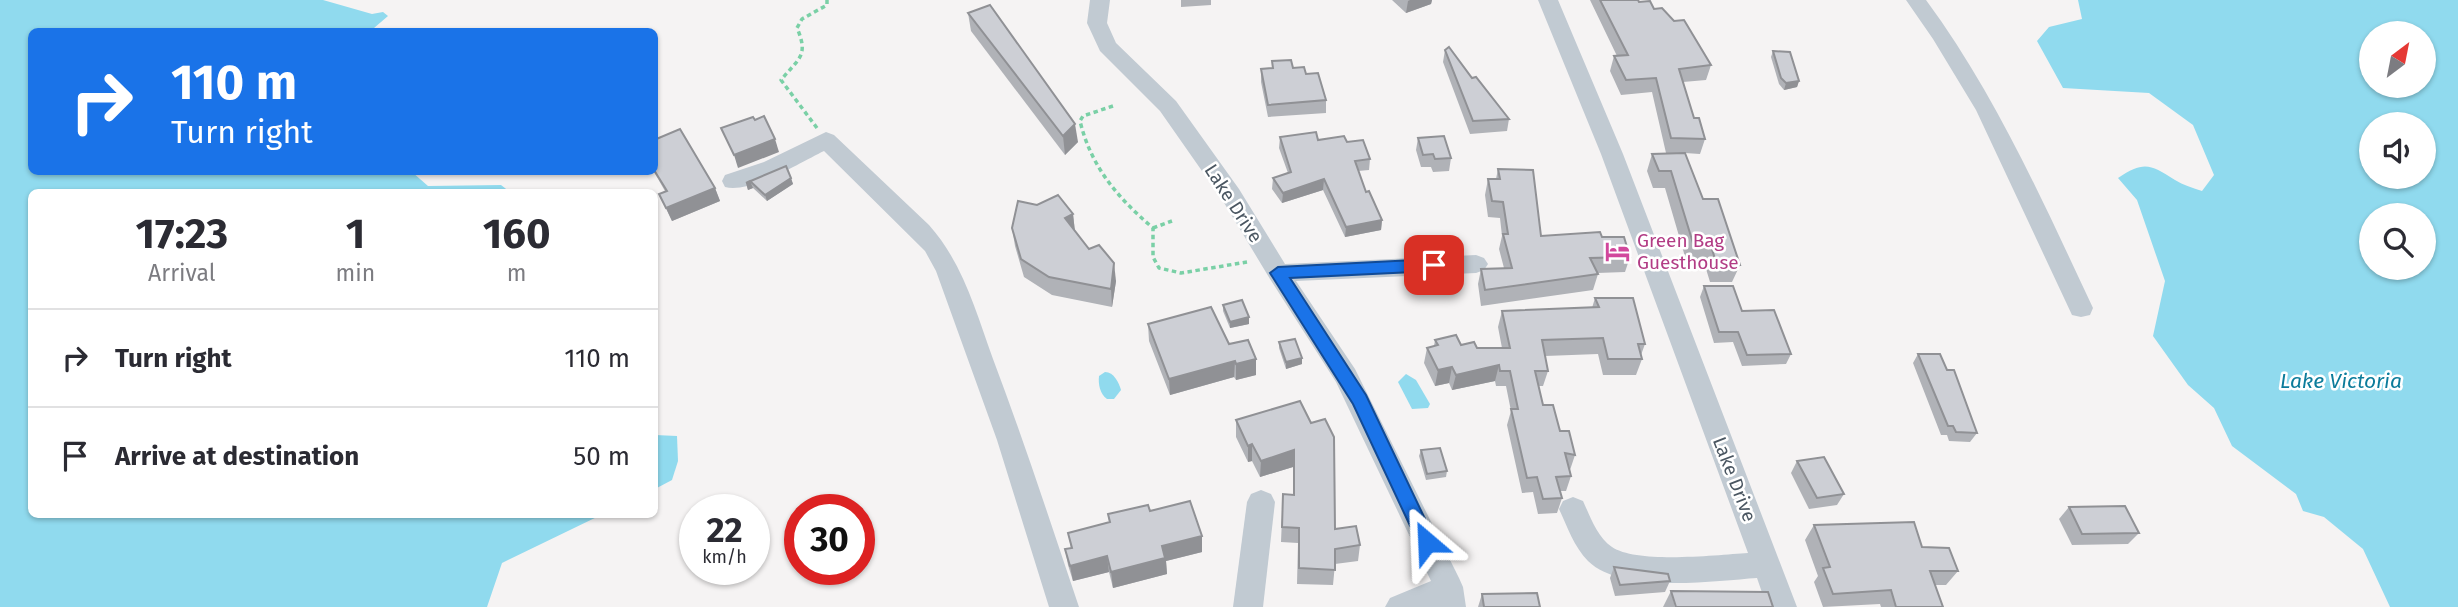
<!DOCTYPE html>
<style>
body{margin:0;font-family:"Fira Sans",sans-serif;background:#f7f7f7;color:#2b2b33;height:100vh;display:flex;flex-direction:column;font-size:26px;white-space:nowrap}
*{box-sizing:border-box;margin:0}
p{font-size:23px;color:#7c7c81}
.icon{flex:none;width:38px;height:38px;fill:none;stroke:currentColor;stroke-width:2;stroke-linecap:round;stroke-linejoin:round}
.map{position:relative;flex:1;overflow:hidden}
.details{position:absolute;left:28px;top:189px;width:630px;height:329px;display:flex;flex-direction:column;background:#fff;border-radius:10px;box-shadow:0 2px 5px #0004}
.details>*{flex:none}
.guide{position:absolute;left:28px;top:28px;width:630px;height:147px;border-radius:10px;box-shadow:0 2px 5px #0004;background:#1a73e8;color:#fff;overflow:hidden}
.needle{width:46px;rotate:32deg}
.tools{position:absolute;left:2359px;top:21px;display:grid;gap:14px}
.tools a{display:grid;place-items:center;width:77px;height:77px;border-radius:50%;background:#fff;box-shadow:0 2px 5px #0004;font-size:35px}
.speed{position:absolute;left:679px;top:494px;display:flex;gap:14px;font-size:35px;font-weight:700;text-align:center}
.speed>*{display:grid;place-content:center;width:91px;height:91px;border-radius:50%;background:#fff;box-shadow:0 2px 5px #0004;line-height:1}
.speed small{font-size:18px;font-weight:400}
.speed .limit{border:10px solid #d22;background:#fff;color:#111}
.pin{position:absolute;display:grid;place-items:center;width:60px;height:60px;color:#fff;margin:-30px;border-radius:14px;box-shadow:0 4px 10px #0006}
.me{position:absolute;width:77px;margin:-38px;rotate:334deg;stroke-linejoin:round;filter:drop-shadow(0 0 5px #0008)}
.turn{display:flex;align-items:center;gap:24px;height:147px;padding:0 28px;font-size:32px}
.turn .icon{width:91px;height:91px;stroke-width:2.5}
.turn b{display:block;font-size:49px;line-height:60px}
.eta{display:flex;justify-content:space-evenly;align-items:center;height:119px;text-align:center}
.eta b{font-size:42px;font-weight:700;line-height:49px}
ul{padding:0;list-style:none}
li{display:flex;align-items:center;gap:21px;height:98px;padding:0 28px;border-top:2px solid #e1e1e2}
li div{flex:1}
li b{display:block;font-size:26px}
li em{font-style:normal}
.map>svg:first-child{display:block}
</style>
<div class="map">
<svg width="2458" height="607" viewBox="0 0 2458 607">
<rect width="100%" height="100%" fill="#f5f3f3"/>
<!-- water -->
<g fill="#90daee" fill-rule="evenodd">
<path d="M0,0H323L372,14L383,12L388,16L374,28V32H32V172H412L428,186L501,185L510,192H32V514L601,515L502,563L487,607H0Z"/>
<path d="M2078,0H2458V607H2390L2363,549L2324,517L2303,511L2296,494L2232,446L2214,408L2188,385L2153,336L2165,281L2137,200L2118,178C2144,161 2150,164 2175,180C2183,185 2193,188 2202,191L2214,175L2193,125L2149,93L2063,88L2037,41L2049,27L2082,19ZM2424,33V86H2371V33ZM2424,124V177H2371V124ZM2424,215V268H2371V215Z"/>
<path d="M1105,372C1114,372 1119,383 1121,390L1114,399H1107C1100,394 1098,384 1099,376Z"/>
<path d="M1406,374L1416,380L1430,404L1428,408L1412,409L1398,382Z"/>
<path d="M655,435L677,436L678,461L672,480L655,489Z"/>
</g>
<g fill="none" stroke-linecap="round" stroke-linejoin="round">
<!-- path -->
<g stroke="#7ad0a6" stroke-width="3.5" stroke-dasharray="4.5 3.5" stroke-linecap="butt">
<path d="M1113,106L1083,116L1080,121C1091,167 1118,198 1153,228V257L1159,268L1181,273L1247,262"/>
<path d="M817,128L781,80C799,58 809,56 797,28L802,19L827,5V0"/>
<path d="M1153,228L1172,221"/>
</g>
<!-- minor -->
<g fill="#c1cad2" fill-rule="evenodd">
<path d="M1090,0H1110L1107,23L1116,43L1176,101L1239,189L1285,264L1476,255L1484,258L1488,264L1484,270L1476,273L1296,281L1355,369L1459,578L1463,587L1466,607H1385L1390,598L1431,581L1336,382L1270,279L1223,201L1160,111L1100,51L1087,23Z"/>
<path d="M1538,0H1558L1623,154L1797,607H1767L1757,578C1714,581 1621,594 1588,561C1574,547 1567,526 1559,509L1563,501L1573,497L1583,501C1590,516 1597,537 1612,547C1637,564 1716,555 1748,553L1601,154Z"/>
<path d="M1906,0H1926C1996,95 2043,202 2093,308L2090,315L2081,317L2072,315L1976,110L1933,39Z"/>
<path d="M826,132L834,135L929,225C963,263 976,312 993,359C1024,441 1051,524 1079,607H1049L997,440L936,271L925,251L824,151C801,162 750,194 725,187L722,181L725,175L764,162Z"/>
<path d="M1261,490L1271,494L1275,502L1263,607H1233L1247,502L1251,494Z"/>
</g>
</g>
<!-- wall -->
<g fill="#b0b2b7">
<path d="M1181,0H1211V5L1181,7Z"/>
<path d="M1392,0H1432L1431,4L1406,13Z"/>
<path d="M1590,0H1638L1639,2L1654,9L1711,65L1706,80L1683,82L1694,118L1705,139L1700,154L1685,153L1703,199L1740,265L1732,282H1710L1703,259L1686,260L1665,188H1653L1647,171L1652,154L1675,153H1666L1652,92L1621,95L1610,71L1614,56H1617Z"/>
<path d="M968,13L1078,142L1065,155L971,31Z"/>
<path d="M1445,50L1509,119L1507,131L1470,134L1443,62Z"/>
<path d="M1773,51L1799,81L1797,87L1784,90L1779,84L1771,57Z"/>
<path d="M1272,61L1306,74L1326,100V113L1268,117L1261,82V69L1272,68Z"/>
<path d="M1280,137L1347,142L1370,159L1369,170L1358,171L1366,192L1382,220L1381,230L1345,237L1323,190L1282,203L1272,189L1273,178L1288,173L1279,148Z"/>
<path d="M1418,138L1451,158L1449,171L1433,172L1431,167H1421L1416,150Z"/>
<path d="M654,140L715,188L720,201L672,221L659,194L665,191L654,172Z"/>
<path d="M786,166L793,184L767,201L753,188L748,190L746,183Z"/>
<path d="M1498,169L1541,236L1602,237L1630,257L1625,272L1597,273L1598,274L1593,290L1481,306L1478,284L1481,269L1504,268L1499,249L1502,236L1500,218L1488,217L1485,195L1488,179H1496Z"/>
<path d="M1073,214L1075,232L1089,249L1116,281L1112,307L1052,295L1024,277L1015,246L1012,228Z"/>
<path d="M1704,286L1742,311L1791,354L1786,364L1742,366L1733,342L1714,343L1700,297Z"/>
<path d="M1595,298L1645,344L1641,355L1642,359L1636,375H1603L1598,354L1545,356L1548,371L1543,386H1538L1543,405L1575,455L1570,470L1571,476L1566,491H1560L1562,498L1557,513L1538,514L1533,492L1522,493L1507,425L1511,411L1506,386H1496L1495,381L1452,390L1449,383L1435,386L1424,363L1427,348L1434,346L1435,340L1477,348H1502L1498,327L1502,311L1592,308Z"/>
<path d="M1223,305L1249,317V324L1230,328L1223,311Z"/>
<path d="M1148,324L1229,344L1256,375L1236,380L1234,377L1170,395L1149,341Z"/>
<path d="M1279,342L1302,358V364L1286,369L1279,348Z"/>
<path d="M1918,354L1977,433L1970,442L1949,441L1947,435H1941L1913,363Z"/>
<path d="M1300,401L1335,529L1360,545L1358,561L1335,564L1333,585L1297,584L1298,543L1281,542L1283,494H1293V467L1260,477L1252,461L1248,462L1236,437V420Z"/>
<path d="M1421,450L1447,471L1446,477L1426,480L1419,456Z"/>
<path d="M1797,461L1844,494L1837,505L1809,509L1791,473Z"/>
<path d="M2069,507L2139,533L2128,544L2072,545L2059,519Z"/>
<path d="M1150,511L1202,552L1166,561L1167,574L1113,588L1109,572L1073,581L1068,565L1065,549L1071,548L1068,533L1109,522L1108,514Z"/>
<path d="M1814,525L1922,547L1958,571L1946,585H1935L1943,607H1881L1880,604L1823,607L1814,582L1818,576L1805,540Z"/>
<path d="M1614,567L1670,581L1665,592L1615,596L1610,578Z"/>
<path d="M1671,591L1675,607H1663Z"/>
<path d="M1482,594L1540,607H1478Z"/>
</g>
<!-- shaded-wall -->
<g fill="#909195">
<path d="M1410,0H1432L1431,4L1406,13L1408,1Z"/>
<path d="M1799,81L1797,87L1784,90L1786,83Z"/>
<path d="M1075,124L1078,142L1065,155L1063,136Z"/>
<path d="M775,139L779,152L738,168L734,155Z"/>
<path d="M791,178L793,184L767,201L765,195Z"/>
<path d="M1324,179L1323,190L1282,203L1283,193Z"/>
<path d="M750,181L753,188L748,190L746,183Z"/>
<path d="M715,188L720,201L672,221L666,208Z"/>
<path d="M1073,214L1075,232L1065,218Z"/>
<path d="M1382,220L1381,230L1345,237L1346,227Z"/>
<path d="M1114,263L1116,281L1112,307L1111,289Z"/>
<path d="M1249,317V324L1230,328V322Z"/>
<path d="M1302,358V364L1286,369V362Z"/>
<path d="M1256,359V375L1236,380V364Z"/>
<path d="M1235,361L1234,377L1170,395L1169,379Z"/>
<path d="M1499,365L1495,381L1452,390L1456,375Z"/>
<path d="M1452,367L1449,383L1435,386L1438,370Z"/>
<path d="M1252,444V461L1248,462V446Z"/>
<path d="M1294,450L1293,467L1260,477L1261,461Z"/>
<path d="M1202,536V552L1166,561L1167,574L1113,588L1111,572L1162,546Z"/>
<path d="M1107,556L1109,572L1073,581L1070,566Z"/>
</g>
<!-- building -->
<g fill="#cdcfd5" stroke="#909195" stroke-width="2">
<path d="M1600,0H1638L1639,2L1650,1L1654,9L1662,8L1674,21L1684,20L1711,65L1679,69L1694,118H1699L1705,139L1671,138L1656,78L1626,80L1614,56L1628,55Z"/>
<path d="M990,5L1075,124L1063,136L968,13Z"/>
<path d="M1449,47L1472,78L1476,77L1509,119L1473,121L1445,50Z"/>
<path d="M1773,51L1790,52L1799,81L1786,83L1781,78Z"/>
<path d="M1291,60L1293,68L1304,67L1306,74L1318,73L1326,100L1268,105L1261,69L1273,68L1272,61Z"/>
<path d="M764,116L775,139L734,155L721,128L753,117L755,120Z"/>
<path d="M680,129L715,188L666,208L659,194L667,191L654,170V140Z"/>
<path d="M1316,132L1318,140L1344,136L1347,142L1363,140L1370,159L1355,161L1366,192L1369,191L1382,220L1346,227L1324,179L1283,193L1273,178L1291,172L1280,137Z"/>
<path d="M1444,136L1451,158L1435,159L1433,154L1423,155L1418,138Z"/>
<path d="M1685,153L1703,199H1718L1740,265H1717L1710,243H1693L1671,171H1659L1652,154Z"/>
<path d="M786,166L791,178L765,195L750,181L746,183Z"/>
<path d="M1498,169L1533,170L1541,236L1600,232L1602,237H1624L1630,257L1590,258L1598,274L1485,290L1481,269L1512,268L1503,234H1508L1503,202L1492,201L1488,179H1500Z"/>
<path d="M1058,195L1073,214L1065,218L1089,249L1099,245L1114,263L1111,289L1049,277L1021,259L1012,228L1018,201L1037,205Z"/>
<path d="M1704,286H1733L1742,311L1774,310L1791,354L1747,355L1738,332H1719Z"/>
<path d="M1595,298H1633L1645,344H1638L1642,359H1608L1603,338L1542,340L1548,371H1535L1543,405H1553L1560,431H1569L1575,455L1565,453L1571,476L1556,477L1562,498L1543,499L1537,477L1527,478L1511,409H1518L1510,371H1500L1499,365L1456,375L1452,367L1438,370L1427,348L1438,345L1435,340L1456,335L1461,345L1474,342L1477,348H1510L1502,311L1599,307Z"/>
<path d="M1242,300L1249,317L1230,322L1223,305Z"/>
<path d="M1211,307L1229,344L1248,340L1256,359L1236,364L1235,361L1169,379L1148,324Z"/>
<path d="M1295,339L1302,358L1286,362L1279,342Z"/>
<path d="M1918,354H1940L1947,370H1954L1977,433L1956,432L1953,426H1948Z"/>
<path d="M1300,401L1311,423L1325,419L1334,437L1335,529L1356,526L1360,545L1335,549V570L1299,568V528L1282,527L1283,494L1294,495V450L1261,461L1252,444L1248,446L1236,420Z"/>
<path d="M1440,448L1447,471L1427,474L1421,450Z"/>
<path d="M1824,457L1844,494L1817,498L1797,461Z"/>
<path d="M1190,501L1202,536L1162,546L1165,558L1111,572L1107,556L1070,566L1065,549L1072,548L1068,533L1110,522L1108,514L1148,505L1150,511Z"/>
<path d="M2125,506L2139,533L2082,534L2069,507Z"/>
<path d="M1914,522L1922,547L1949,548L1958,571H1930L1943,607H1896L1891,590L1833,594L1823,568L1830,567L1814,525Z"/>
<path d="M1614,567L1668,574L1670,581L1620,585Z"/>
<path d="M1671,591L1768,592L1773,607H1676Z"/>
<path d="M1537,593L1540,607H1484L1482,594Z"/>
</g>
<!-- route -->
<path fill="#1a73e8" stroke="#114b97" stroke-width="2" d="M1434,259L1442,265L1434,271L1290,278L1366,395L1436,542L1433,547L1427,550L1420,547L1353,404L1270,273L1278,267Z"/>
<!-- icons -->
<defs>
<symbol id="hotel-bare" viewBox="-9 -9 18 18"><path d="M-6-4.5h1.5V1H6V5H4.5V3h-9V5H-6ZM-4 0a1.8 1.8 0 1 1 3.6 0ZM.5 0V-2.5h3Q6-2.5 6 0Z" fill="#d1479c" stroke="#fff" stroke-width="2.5" paint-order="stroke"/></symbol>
</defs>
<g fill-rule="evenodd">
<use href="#hotel-bare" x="1600" y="234" width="35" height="35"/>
</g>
<g text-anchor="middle" stroke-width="5" stroke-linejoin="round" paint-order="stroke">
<!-- street labels -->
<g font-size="19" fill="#4a5661" stroke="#fff">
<text transform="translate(1234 203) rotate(57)" y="7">Lake Drive</text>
<text transform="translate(1735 479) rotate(69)" y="7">Lake Drive</text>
</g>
<!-- hotel labels -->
<g font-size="19" fill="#b23c85" stroke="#fff" text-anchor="start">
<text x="1637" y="247">Green Bag<tspan x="1637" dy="22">Guesthouse</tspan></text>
</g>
<!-- water labels -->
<g font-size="21" font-style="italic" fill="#0c7c9b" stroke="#fff">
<text x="2341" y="388">Lake Victoria</text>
</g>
</g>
</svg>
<div class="tools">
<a><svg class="needle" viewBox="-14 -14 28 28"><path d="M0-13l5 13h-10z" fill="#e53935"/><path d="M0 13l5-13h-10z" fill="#7c7c81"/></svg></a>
<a><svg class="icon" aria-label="sound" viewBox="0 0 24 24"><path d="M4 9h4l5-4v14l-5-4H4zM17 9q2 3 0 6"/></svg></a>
<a><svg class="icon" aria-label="search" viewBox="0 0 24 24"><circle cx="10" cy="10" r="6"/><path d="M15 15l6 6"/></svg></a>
</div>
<div class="speed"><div>22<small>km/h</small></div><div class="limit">30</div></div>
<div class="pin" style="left:1434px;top:265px;background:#d93025"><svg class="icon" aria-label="arrive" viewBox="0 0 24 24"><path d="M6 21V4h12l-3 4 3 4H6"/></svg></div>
<svg class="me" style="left:1427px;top:542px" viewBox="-20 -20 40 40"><path d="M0-17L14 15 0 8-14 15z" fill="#1a73e8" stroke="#fff" stroke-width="4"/></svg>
<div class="guide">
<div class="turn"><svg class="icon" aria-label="right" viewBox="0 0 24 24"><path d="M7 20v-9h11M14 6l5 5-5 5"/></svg><div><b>110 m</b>Turn right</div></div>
</div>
<section class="details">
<div class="eta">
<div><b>17:23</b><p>Arrival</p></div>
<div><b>1</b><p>min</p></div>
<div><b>160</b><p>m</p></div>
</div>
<ul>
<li><svg class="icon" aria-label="right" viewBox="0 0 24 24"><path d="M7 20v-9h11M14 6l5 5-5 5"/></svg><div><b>Turn right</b></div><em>110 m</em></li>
<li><svg class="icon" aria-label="arrive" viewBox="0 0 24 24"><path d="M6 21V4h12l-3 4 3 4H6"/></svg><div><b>Arrive at destination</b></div><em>50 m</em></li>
</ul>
</section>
</div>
